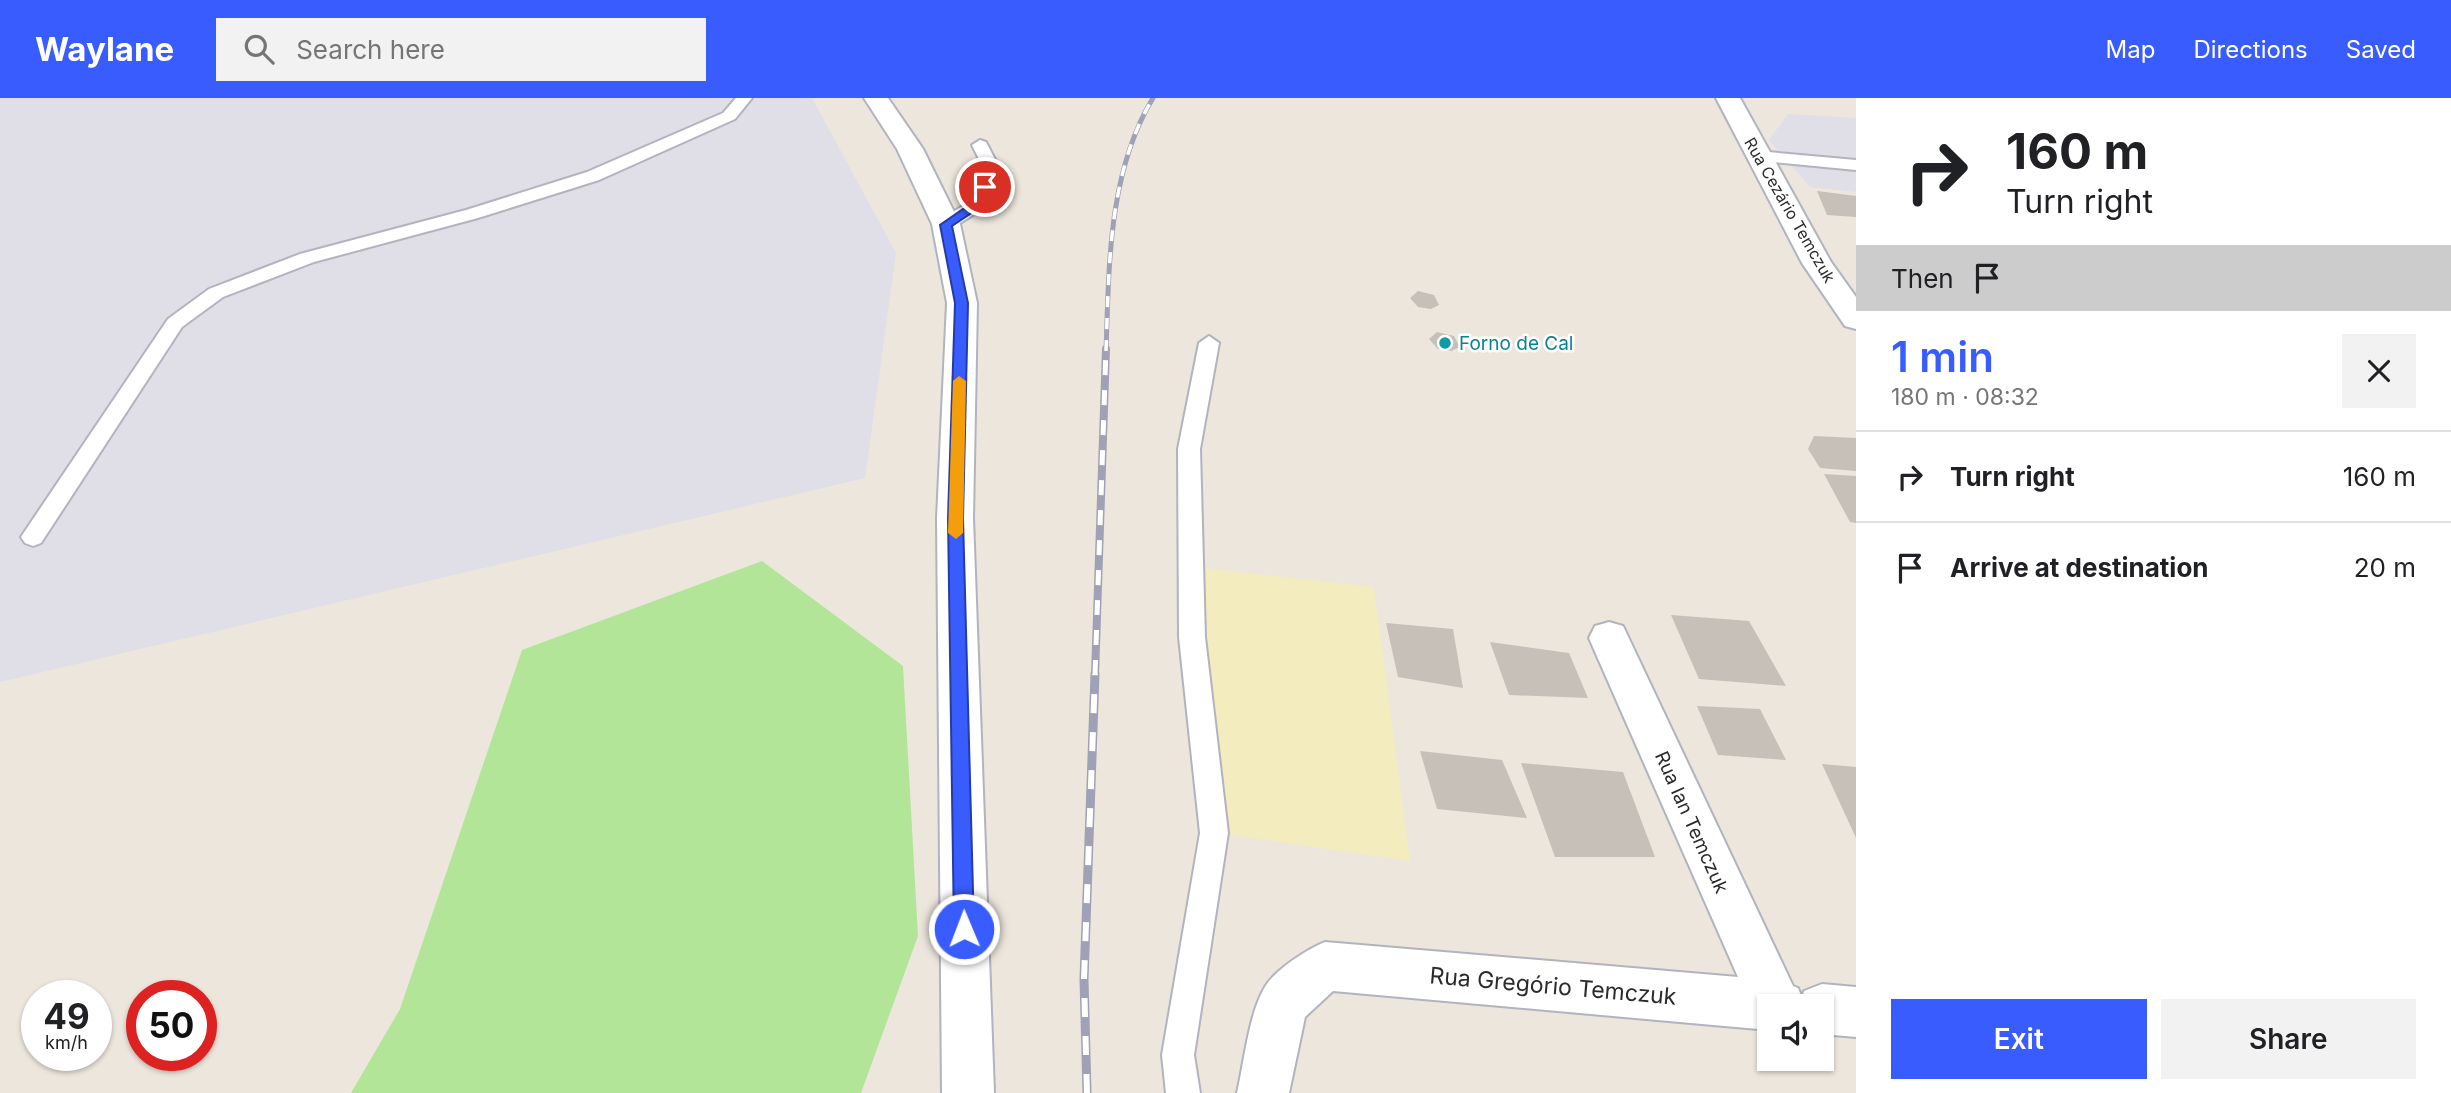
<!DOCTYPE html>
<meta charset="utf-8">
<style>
body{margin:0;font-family:Inter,sans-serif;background:#f2f2f2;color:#202124;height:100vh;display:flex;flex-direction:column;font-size:26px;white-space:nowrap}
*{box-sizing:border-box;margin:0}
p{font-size:23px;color:#757577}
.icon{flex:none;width:38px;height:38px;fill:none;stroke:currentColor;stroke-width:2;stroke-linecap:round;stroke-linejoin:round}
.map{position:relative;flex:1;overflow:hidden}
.side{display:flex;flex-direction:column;background:#fff;width:595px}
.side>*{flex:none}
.banner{background:#fff;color:#202124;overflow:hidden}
.tools{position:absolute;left:1757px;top:896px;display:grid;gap:14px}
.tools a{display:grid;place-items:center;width:77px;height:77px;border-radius:0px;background:#fff;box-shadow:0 2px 5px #0004;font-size:35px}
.speed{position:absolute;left:21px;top:882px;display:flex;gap:14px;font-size:35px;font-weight:700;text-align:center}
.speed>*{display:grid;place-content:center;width:91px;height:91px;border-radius:50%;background:#fff;box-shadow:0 2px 5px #0004;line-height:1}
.speed small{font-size:18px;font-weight:400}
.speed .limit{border:10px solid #d22;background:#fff;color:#111}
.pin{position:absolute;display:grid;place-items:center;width:60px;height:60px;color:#fff;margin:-30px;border:4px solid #fff;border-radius:50%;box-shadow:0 2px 7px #0007}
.me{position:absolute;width:77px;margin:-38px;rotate:359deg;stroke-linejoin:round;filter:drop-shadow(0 0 5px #0008)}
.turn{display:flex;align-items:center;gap:24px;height:147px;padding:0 35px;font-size:32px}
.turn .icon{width:91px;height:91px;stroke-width:2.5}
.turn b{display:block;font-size:49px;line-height:60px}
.then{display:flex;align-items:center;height:66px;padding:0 35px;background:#0003;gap:14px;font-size:26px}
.round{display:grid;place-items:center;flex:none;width:74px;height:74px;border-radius:0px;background:#f2f2f2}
.head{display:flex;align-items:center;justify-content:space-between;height:119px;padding:0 35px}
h1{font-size:42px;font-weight:600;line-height:52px;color:#395cff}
.primary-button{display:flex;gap:14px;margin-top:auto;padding:14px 35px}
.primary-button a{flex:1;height:80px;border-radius:0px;background:#395cff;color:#fff;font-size:28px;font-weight:600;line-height:80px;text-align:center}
.primary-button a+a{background:#f2f2f2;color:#202124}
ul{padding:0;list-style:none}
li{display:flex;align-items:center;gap:21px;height:91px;padding:0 35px;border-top:2px solid #e0e0e0}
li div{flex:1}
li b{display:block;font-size:26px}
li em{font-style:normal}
header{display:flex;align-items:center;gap:42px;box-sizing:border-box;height:98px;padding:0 35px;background:#395cff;color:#fff}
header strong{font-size:33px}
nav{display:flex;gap:38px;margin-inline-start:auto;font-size:24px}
.search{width:490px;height:63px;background:#f2f2f2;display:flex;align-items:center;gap:18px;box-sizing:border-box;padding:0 24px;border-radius:0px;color:#757577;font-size:26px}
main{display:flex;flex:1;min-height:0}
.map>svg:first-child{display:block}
</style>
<header>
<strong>Waylane</strong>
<div class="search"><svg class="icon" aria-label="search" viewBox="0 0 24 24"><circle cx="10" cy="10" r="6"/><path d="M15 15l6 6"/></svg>Search here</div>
<nav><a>Map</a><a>Directions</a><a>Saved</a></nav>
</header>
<main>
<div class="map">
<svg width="1856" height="995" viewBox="0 0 1856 995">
<rect width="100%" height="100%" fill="#ede6dd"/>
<!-- industrial -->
<g fill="#e0dee6">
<path d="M0,0H812L896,155L865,380L0,584Z"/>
<path d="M1788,16L1856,20V94L1810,89L1769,42Z"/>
</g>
<!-- green -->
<path fill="#b2e598" d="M762,463L903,568L918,838L861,995H351L400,911L522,552Z"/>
<!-- sand -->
<path fill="#f3ecbf" d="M1203,470L1374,489L1410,763L1205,733Z"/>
<!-- building -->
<g fill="#c6c0b8">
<path d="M1817,93L1856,98V119L1827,117Z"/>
<path d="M1418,193L1434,197L1439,207L1431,211L1418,209L1410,200Z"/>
<path d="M1437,234L1454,238L1460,249L1451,253L1438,251L1429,241Z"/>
<path d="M1814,338L1856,340V373L1820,370L1808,351Z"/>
<path d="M1824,376L1856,378V425L1850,424Z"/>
<path d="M1671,517L1749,523L1786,588L1699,581Z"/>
<path d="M1386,525L1453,531L1463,590L1398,579Z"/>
<path d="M1490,544L1569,555L1588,600L1509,597Z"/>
<path d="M1697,608L1760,611L1786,662L1718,657Z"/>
<path d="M1420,653L1502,662L1527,720L1437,711Z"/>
<path d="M1521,665L1623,674L1655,759H1555Z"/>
<path d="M1822,666L1856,669V740Z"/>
</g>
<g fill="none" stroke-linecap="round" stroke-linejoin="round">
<defs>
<g id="service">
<path d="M736,0H752L735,21L599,82L478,120L314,164L223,199L182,229L41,445L33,448L25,445L21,439L25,433L168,221L209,191L300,156L466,112L587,74L723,15Z"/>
<path d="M980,42L986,44L1001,73L984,110L952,130H940L937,126L940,122L971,103L985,73L972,47Z"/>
<path d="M1757,53L1856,62V72L1751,62V54Z"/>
<path d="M1209,238L1219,245L1200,351L1205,539L1228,735L1194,957L1200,995H1166L1162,957L1200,735L1179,539L1178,351L1199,245Z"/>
</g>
<g id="minor">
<path d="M1716,0H1740L1831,164L1856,199V231L1845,228L1802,165Z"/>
<path d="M1609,524L1623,528L1793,888L1798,890L1802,900L1804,893L1822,886L1856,889V939L1822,936V908H1769V932L1333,893L1305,919L1289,995H1237C1244,965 1249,915 1265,889C1274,873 1307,851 1325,844L1738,879L1589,540L1595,528Z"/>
</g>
<path id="secondary" d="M864,0H888L923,51L960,126L977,205L973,420L994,995H942L937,420L947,205L932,126L897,51Z"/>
</defs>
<!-- service casing -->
<use href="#service" stroke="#b1b3bf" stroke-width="4"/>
<!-- minor casing -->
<use href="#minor" stroke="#b1b3bf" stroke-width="4"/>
<!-- secondary casing -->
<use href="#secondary" stroke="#b1b3bf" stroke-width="4"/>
<!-- service -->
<use href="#service" fill="#fff" fill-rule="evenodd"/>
<!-- minor -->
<use href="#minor" fill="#fff" fill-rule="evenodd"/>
<!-- secondary -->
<use href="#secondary" fill="#fff" fill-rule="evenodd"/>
<defs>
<path id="rail-far2" d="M1106,253C1109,169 1108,74 1153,0"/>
<path id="rail-far1" d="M1095,577L1106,251"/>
<path id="rail" d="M1087,995L1084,881L1095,576"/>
</defs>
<!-- rail-far2 casing -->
<use href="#rail-far2" stroke="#9fa2b6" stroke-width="5"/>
<!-- rail-far1 casing -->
<use href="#rail-far1" stroke="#9fa2b6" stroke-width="8"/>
<!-- rail casing -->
<use href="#rail" stroke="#9fa2b6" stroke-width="9"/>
<!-- rail-far2 -->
<use href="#rail-far2" stroke="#fff" stroke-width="3.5" stroke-dasharray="11" stroke-linecap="butt"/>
<!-- rail-far1 -->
<use href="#rail-far1" stroke="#fff" stroke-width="5" stroke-dasharray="15" stroke-linecap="butt"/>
<!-- rail -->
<use href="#rail" stroke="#fff" stroke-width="6" stroke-dasharray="19" stroke-linecap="butt"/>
</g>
<!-- route -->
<path fill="#395cff" stroke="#253ca6" stroke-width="2" d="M985,86L991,89L982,108L952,128L968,205L963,420L974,831L971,838L964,841L957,838L954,831L948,420L955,205L940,127L973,104L980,89Z"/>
<!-- slow -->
<path fill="#f59e0b" d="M959,278L966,283L963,435L956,441L948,435L953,283Z"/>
<!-- markers -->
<circle fill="#0f9aa8" stroke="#fff" stroke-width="2.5" cx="1445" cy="245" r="7"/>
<g text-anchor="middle" stroke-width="5" stroke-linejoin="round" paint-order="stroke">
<!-- far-street labels -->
<g font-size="16" fill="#2b2b2b" stroke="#fff">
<text transform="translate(1790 112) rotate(60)" y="6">Rua Cezário Temczuk</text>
</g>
<!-- culture labels -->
<g font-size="19" fill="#0d838f" stroke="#fff" text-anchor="start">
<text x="1459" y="252">Forno de Cal</text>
</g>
<!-- street labels -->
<g font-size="19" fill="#2b2b2b" stroke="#fff">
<text transform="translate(1692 724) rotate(66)" y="7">Rua Ian Temczuk</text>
</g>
<!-- near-street labels -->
<g font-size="23" fill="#2b2b2b" stroke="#fff">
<text transform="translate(1553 888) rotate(5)" y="8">Rua Gregório Temczuk</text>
</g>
</g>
</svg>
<div class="tools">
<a><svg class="icon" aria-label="sound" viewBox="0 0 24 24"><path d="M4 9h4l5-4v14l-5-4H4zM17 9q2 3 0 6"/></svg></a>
</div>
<div class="speed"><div>49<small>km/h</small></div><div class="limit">50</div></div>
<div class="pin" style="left:985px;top:89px;background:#d93025"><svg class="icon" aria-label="arrive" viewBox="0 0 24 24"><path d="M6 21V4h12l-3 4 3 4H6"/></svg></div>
<svg class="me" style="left:964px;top:831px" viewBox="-20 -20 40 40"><circle r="17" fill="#395cff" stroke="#fff" stroke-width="3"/><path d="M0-11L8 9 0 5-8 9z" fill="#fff"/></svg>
</div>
<section class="side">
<div class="banner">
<div class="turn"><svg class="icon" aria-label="right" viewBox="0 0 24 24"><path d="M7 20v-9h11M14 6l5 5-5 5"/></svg><div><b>160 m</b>Turn right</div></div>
<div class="then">Then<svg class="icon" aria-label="arrive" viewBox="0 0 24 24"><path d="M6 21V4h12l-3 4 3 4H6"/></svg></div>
</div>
<div class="head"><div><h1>1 min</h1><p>180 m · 08:32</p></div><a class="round"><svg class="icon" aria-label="close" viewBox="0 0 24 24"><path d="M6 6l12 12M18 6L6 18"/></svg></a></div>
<ul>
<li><svg class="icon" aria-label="right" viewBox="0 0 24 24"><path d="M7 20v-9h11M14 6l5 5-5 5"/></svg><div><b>Turn right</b></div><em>160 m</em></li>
<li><svg class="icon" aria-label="arrive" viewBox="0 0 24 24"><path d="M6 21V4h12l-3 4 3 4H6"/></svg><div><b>Arrive at destination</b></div><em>20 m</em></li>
</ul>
<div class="primary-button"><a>Exit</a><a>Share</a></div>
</section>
</main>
